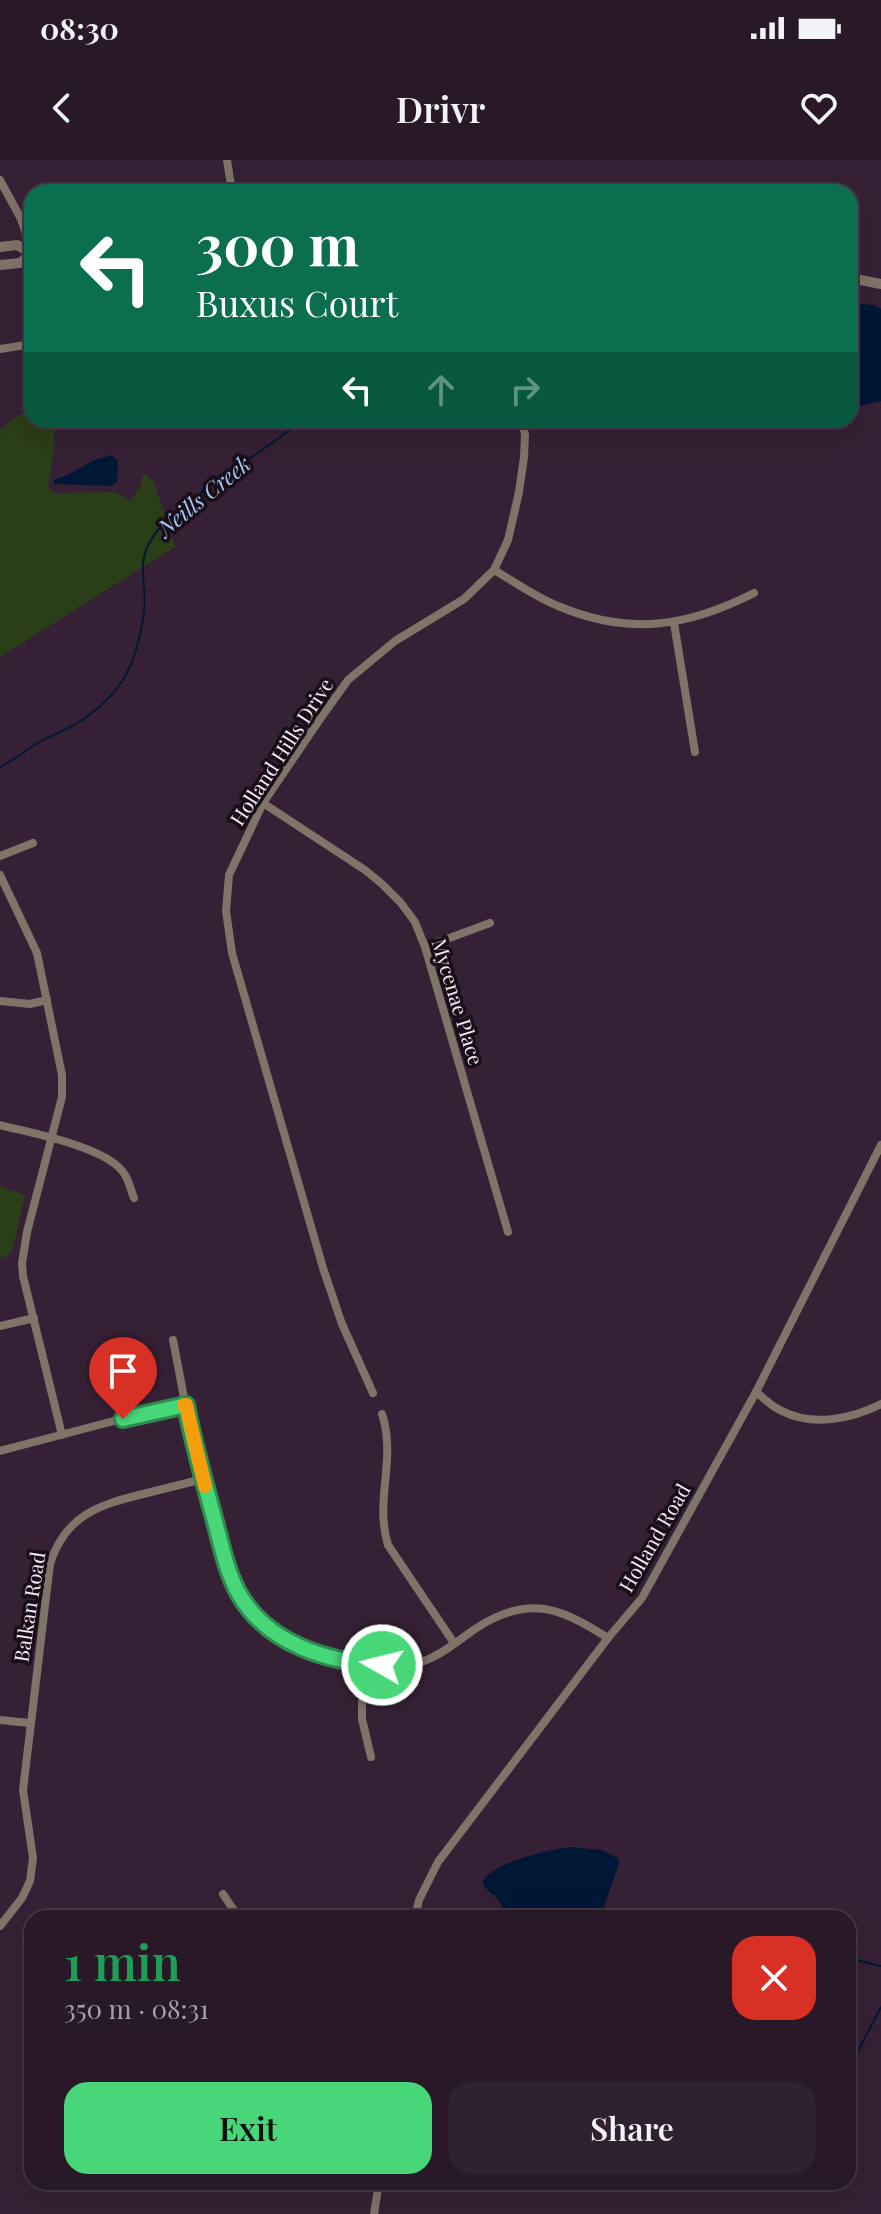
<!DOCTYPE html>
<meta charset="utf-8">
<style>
body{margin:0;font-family:"Playfair Display",serif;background:#302130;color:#f1f3f6;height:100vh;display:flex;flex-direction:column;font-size:30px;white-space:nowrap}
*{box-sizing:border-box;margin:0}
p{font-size:26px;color:#a5a0a8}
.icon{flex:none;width:44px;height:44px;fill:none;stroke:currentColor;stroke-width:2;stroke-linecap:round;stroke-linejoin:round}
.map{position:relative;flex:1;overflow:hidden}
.panel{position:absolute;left:24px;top:1750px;width:832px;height:280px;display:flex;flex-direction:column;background:#281828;border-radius:24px;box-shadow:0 8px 32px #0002,0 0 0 2px #443745}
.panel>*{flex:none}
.guide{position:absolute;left:24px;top:24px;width:834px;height:244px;border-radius:24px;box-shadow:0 8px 32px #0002,0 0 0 2px #443745;background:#0b6e4f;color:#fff;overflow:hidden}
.pin{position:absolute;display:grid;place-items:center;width:68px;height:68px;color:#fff;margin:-82px -34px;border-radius:50% 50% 50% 0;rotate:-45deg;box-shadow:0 0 8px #0007}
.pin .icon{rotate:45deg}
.me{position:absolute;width:88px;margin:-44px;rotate:278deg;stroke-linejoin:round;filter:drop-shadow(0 0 6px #0008)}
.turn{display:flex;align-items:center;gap:28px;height:168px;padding:0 40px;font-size:36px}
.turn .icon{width:104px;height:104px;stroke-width:2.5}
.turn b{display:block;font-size:56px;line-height:68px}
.lanes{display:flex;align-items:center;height:76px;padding:0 40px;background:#0003;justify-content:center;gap:40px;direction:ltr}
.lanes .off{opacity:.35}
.round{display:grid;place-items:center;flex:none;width:84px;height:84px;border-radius:24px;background:#302130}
.headline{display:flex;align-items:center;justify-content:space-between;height:136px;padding:0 40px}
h1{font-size:48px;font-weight:600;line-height:60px;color:#1e9e55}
.primary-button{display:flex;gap:16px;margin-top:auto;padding:16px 40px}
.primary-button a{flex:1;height:92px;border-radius:24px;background:#47d779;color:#111;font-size:32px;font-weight:600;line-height:92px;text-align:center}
.primary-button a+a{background:#302130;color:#f1f3f6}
.status{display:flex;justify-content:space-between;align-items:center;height:56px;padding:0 40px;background:#281828;direction:ltr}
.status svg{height:22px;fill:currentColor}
header{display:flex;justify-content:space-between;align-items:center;height:104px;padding:0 40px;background:#281828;font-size:36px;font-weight:600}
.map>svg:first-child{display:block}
</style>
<div class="status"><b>08:30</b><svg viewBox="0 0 49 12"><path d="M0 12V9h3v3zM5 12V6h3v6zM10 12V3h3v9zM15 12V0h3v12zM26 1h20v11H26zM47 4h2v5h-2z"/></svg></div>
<header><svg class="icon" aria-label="back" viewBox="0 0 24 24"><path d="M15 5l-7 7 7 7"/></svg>Drivr<svg class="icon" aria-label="heart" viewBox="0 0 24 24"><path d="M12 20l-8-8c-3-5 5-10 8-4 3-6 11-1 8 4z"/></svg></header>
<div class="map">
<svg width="881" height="2054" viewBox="0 0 881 2054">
<rect width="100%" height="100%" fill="#362035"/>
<!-- green -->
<g fill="#2a3e17">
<path d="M32,249V260H51C59,283 51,304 48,327L55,333L113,332L131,340L140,327L144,313L154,322L175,387L0,497V270L17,256Z"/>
<path d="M0,1026L25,1035L12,1092L5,1097H0Z"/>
</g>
<!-- water -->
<g fill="#011736">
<path d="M850,143L875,145L881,149V241L851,248Z"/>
<path d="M112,295L118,302L117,322L112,326L54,324V320C60,317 67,316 73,312C87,304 96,298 112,295Z"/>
<path d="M571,1687L601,1690L618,1698L619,1703L600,1758H506C501,1733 491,1739 482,1722C493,1702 549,1690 571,1687Z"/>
</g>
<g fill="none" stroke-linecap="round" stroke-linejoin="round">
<!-- stream -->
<g stroke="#011736" stroke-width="2">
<path d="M0,607C15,600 27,589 41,581C52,575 63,571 74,565C122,536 137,505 144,451C148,426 135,406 151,380C167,353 198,335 224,317C250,298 277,280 303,260"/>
<path d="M848,1798L881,1806"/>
<path d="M848,1903L858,1891L881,1847"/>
</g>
<!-- minor -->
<g stroke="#807469" stroke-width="8">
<path d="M227,0L232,32"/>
<path d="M0,20L21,59L32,92"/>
<path d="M0,189L32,184"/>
<path d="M494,410C515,422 535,437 558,446C629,476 687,467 754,433"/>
<path d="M674,463L695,592"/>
<path d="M263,643L365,710L382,724L401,743L415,762L425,787L508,1072"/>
<path d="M0,696L33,683"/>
<path d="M0,715L37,793L62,915V937L27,1072L22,1103L23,1116L62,1275"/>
<path d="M425,787L490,763"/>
<path d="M0,841L30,844L47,840"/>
<path d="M0,965C30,973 110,987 125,1015C129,1021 131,1031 134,1038"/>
<path d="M0,1166L34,1158"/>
<path d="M173,1180C180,1215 186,1251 194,1287C200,1312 208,1337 216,1363C223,1391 229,1423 248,1447C274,1478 302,1490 341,1499C366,1505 399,1511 424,1501C443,1494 459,1480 475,1469C528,1434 559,1447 608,1478"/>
<path d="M756,1232C764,1238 772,1247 782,1251C813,1267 851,1259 881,1244"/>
<path d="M373,1233L342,1164L323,1108L232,793L226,751L229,715L263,643L318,562L348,520L395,481L464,439L494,410L508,380L519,332L524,297L525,275L522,260"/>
<path d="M382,1254C397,1300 374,1339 388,1385L454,1483"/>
<path d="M0,1291L148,1252L186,1245"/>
<path d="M368,1504L362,1538V1559L371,1597"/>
<path d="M0,1560L29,1563"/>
<path d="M223,1734L239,1758"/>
<path d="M415,1758L419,1740L438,1702L608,1478L642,1438L756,1232L881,985"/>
<path d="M0,1766L22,1738L30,1721L33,1698L23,1630L50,1404C65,1356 98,1345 143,1334C163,1329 183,1324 203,1319"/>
<path d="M374,2054L379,2022"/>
</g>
<!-- tertiary -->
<g stroke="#807469" stroke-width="10">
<path d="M0,87L17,85L32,93"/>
<path d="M0,105L20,103L32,93"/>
<path d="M850,118L881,124"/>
</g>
</g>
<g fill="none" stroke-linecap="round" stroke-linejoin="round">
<defs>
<path id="route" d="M123,1259L186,1245C193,1283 204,1320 214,1358C221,1383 226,1411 239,1434C268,1484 327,1502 382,1505"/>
</defs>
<!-- route casing -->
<use href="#route" stroke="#2e8c4f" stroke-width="20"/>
<!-- route -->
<use href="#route" stroke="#47d779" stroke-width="14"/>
<!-- slow -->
<path stroke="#f59e0b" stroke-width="14" d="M184,1245H186L205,1326"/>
</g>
<g text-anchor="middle" stroke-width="7" stroke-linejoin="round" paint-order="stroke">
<!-- street labels -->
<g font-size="20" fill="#f7e8f6" stroke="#180e17">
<text transform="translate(282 592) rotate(-57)" y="7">Holland Hills Drive</text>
<text transform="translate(457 842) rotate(73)" y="7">Mycenae Place</text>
<text transform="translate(655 1378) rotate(-60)" y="7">Holland Road</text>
<text transform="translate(30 1447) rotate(-81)" y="7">Balkan Road</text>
</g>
<!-- water labels -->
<g font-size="22" font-style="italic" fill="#a3c6f6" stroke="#180e17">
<text transform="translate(204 336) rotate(-39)" y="8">Neills Creek</text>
</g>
</g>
</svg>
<div class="pin" style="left:123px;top:1259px;background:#d93025"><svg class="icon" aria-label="arrive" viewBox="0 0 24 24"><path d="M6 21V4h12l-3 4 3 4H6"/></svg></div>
<svg class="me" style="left:382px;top:1505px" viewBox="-20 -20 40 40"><circle r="17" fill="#47d779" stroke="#fff" stroke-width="3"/><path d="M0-11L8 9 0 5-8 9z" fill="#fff"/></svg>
<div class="guide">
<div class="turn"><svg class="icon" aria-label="left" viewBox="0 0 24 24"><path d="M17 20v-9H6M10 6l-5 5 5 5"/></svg><div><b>300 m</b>Buxus Court</div></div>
<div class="lanes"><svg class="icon" aria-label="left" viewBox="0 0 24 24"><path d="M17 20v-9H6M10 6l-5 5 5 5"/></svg><svg class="icon off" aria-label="ahead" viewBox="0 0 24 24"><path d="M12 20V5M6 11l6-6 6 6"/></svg><svg class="icon off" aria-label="right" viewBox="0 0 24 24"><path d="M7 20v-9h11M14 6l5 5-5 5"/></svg></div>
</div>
<section class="panel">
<div class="headline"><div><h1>1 min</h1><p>350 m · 08:31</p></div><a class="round" style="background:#d93025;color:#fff"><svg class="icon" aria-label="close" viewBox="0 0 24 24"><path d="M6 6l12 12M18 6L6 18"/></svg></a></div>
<div class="primary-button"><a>Exit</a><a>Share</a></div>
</section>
</div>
